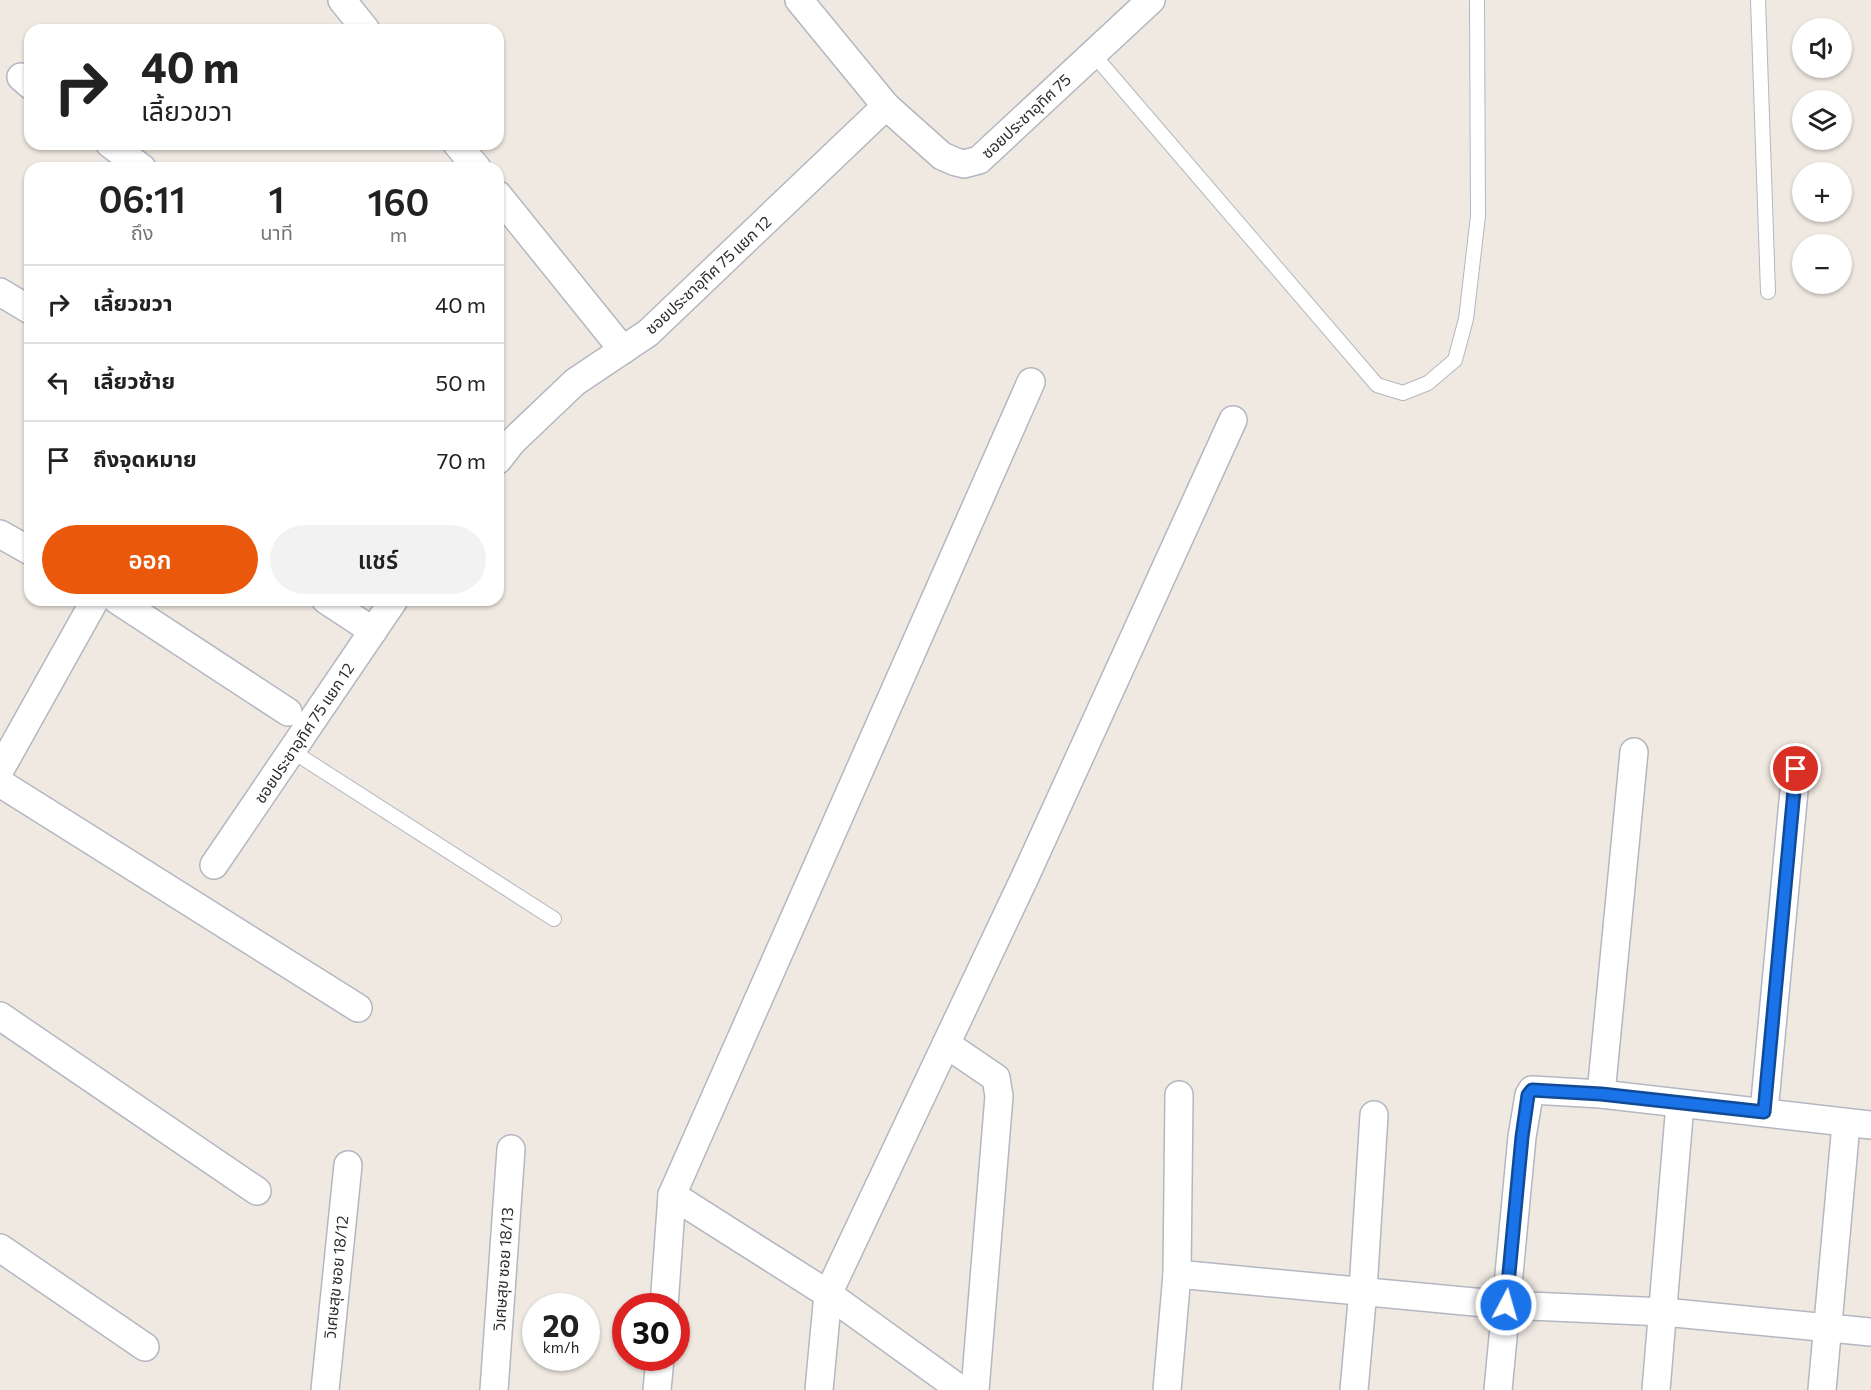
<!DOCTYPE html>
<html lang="th">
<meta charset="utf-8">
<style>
body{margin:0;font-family:Commissioner,"Noto Sans Thai",sans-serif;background:#f2f2f2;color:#222;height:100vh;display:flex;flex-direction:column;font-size:22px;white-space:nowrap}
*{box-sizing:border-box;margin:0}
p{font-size:20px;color:#767676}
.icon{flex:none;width:33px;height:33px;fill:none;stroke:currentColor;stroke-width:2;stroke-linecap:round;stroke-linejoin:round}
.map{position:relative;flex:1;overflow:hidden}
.sheet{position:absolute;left:24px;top:162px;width:480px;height:444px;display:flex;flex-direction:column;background:#fff;border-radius:18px;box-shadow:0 2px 4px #0004}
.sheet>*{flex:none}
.banner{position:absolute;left:24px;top:24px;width:480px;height:126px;border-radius:18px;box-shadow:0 2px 4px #0004;background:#fff;color:#222;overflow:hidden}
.buttons{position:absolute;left:1792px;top:18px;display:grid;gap:12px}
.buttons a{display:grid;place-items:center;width:60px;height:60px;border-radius:50%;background:#fff;box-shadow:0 2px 4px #0004;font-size:30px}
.speed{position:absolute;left:522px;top:1293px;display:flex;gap:12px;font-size:30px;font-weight:700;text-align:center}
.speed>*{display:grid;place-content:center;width:78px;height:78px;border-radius:50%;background:#fff;box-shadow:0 2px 4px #0004;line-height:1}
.speed small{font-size:15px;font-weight:400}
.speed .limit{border:9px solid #d22;background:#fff;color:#111}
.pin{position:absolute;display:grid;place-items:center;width:51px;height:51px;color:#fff;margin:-26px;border:3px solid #fff;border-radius:50%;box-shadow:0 2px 6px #0007}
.me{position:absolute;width:66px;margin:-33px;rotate:6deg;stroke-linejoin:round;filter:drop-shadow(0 0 4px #0008)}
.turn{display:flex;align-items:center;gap:21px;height:126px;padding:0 18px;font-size:27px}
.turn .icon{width:78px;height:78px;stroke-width:2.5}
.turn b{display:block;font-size:42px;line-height:51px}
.eta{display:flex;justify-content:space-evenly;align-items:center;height:102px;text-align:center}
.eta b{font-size:36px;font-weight:600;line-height:42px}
.action{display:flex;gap:12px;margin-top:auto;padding:12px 18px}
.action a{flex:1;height:69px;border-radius:36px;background:#ea580c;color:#fff;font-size:24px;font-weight:600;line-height:69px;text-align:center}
.action a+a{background:#f2f2f2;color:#222}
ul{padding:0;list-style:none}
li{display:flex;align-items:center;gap:18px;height:78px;padding:0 18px;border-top:2px solid #e0e0e0}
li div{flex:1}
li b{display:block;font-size:22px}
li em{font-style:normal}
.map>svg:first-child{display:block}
</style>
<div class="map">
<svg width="1871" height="1390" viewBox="0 0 1871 1390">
<rect width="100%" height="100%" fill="#efe9e1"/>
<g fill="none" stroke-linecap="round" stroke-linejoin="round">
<defs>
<g id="lane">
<path d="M1758,0L1768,292"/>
<path d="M1093,54L1377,385L1403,393L1428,383L1455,360L1466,319L1478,216L1477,0"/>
<path d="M292,751L554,919"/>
</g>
<g id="street">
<path d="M342,0L366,30"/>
<path d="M799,0L886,106L942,156L956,162L964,164L979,160L1151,0"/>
<path d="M21,77L30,85"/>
<path d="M110,144L142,168"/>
<path d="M457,144L477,168"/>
<path d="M498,195L623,350"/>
<path d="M0,292L30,310"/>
<path d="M498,460L512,442L575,382L648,333L886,106"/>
<path d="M0,534L30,551"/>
<path d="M117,600L288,712"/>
<path d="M326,600L373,631"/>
<path d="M0,770L95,600"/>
<path d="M0,783L358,1008"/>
<path d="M214,865L394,600"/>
<path d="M0,1016L257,1191"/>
<path d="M946,1044L996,1078L999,1096L975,1390"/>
<path d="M1601,1094L1634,752"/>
<path d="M1764,1112L1796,769"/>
<path d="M0,1248L145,1347"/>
<path d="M1177,1274L1506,1305L1664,1312L1871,1332"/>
<path d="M664,1306L672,1195"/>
<path d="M325,1390L348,1165"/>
<path d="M494,1390L511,1149"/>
<path d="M657,1390L660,1358"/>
<path d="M819,1390L828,1294L1025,877L1233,420"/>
<path d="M961,1390L828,1294L672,1195L1031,382"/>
<path d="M1167,1390L1177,1274L1179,1095"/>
<path d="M1354,1390L1363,1290L1374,1115"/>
<path d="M1498,1390L1522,1137L1529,1095L1532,1090L1601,1094L1871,1125"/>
<path d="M1656,1390L1680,1104"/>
<path d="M1822,1390L1846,1124"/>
</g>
</defs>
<!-- lane casing -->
<use href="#lane" stroke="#b4b7c1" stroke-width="16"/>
<!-- street casing -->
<use href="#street" stroke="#b4b7c1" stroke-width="30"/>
<!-- lane -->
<use href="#lane" stroke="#fff" stroke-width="14"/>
<!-- street -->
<use href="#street" stroke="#fff" stroke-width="27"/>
</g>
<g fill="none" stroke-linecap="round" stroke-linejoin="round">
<defs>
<path id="route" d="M1506,1305L1522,1137L1528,1095L1532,1090L1601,1094L1764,1112L1796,769"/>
</defs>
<!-- route casing -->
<use href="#route" stroke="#114b97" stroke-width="15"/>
<!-- route -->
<use href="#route" stroke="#1a73e8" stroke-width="10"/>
</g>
<g text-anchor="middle" stroke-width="6" stroke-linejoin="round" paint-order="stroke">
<!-- street labels -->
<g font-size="16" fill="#2e2e2e" stroke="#fff">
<text transform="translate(1026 116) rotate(-43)" y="6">ซอยประชาอุทิศ 75</text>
<text transform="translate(708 275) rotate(-43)" y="6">ชอยประชาอุทิศ 75 แยก 12</text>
<text transform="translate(304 733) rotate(-56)" y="6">ชอยประชาอุทิศ 75 แยก 12</text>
<text transform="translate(503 1269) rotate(-86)" y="6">วิเศษสุข ซอย 18/13</text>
<text transform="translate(336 1277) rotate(-84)" y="6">วิเศษสุข ซอย 18/12</text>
</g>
</g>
</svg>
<div class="buttons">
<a><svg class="icon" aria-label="sound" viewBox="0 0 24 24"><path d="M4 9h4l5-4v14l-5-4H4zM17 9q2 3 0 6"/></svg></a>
<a><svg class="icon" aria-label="layers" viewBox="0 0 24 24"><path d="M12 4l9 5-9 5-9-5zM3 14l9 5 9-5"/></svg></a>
<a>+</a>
<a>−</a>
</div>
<div class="speed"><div>20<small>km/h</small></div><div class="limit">30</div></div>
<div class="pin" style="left:1796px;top:769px;background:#d93025"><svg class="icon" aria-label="arrive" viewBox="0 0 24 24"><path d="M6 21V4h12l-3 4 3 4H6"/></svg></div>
<svg class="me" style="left:1506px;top:1305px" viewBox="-20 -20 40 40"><circle r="17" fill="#1a73e8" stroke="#fff" stroke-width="3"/><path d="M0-11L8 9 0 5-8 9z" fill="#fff"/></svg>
<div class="banner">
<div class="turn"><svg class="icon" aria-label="right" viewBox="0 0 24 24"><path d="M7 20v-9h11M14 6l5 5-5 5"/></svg><div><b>40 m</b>เลี้ยวขวา</div></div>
</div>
<section class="sheet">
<div class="eta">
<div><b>06:11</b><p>ถึง</p></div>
<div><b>1</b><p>นาที</p></div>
<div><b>160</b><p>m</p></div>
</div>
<ul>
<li><svg class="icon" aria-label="right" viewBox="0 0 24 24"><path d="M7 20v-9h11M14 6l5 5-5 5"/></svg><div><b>เลี้ยวขวา</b></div><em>40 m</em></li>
<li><svg class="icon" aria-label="left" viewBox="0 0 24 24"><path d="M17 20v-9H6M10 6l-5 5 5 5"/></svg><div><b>เลี้ยวซ้าย</b></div><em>50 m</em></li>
<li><svg class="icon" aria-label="arrive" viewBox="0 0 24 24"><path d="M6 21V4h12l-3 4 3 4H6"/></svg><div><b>ถึงจุดหมาย</b></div><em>70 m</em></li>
</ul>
<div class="action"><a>ออก</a><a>แชร์</a></div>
</section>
</div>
